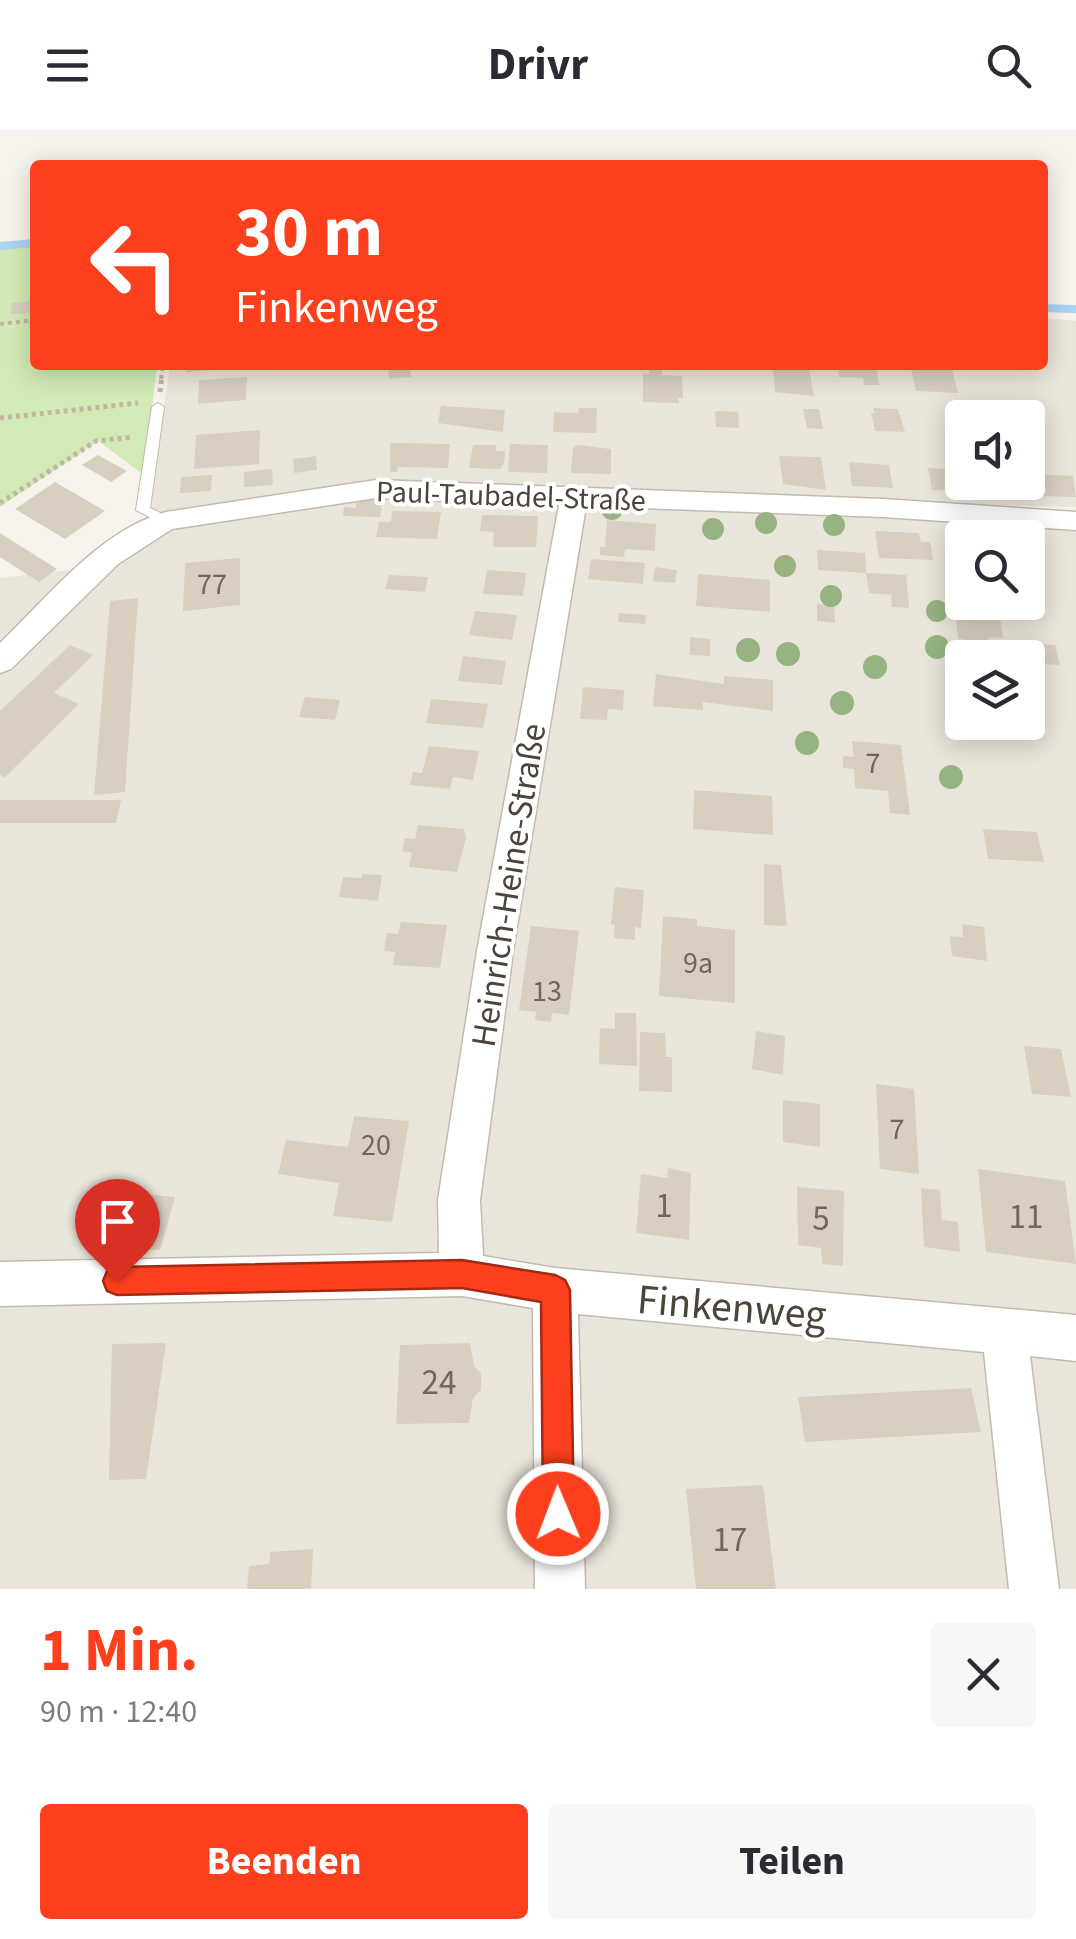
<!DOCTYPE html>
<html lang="de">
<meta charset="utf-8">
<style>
body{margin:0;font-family:"Source Sans 3",sans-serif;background:#f7f7f7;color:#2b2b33;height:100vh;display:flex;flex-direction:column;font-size:38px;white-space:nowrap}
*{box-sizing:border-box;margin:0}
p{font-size:32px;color:#7c7c81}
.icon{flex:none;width:55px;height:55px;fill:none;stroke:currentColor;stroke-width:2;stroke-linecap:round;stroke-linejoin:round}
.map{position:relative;height:1459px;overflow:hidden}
.side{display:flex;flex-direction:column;background:#fff;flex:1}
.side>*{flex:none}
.top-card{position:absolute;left:30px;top:30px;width:1018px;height:210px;border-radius:10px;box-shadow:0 5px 25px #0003;background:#fc3f1d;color:#fff;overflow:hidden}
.fabs{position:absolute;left:945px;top:270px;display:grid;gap:20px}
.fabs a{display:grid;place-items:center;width:100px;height:100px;border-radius:10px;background:#fff;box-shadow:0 5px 25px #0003;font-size:50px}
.pin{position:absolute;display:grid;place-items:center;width:85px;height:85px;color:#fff;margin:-102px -42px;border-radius:50% 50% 50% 0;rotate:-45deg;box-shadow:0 0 10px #0007}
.pin .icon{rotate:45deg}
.me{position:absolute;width:110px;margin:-55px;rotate:359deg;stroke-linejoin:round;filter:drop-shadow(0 0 8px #0008)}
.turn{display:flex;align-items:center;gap:35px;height:210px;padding:0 40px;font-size:45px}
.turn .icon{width:130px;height:130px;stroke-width:2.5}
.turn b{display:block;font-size:70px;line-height:85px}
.round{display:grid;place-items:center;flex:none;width:105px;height:105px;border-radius:10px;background:#f7f7f7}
.headline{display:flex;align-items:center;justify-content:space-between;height:170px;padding:0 40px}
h1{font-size:60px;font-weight:700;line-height:75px;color:#fc3f1d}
.primary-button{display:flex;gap:20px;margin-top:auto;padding:20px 40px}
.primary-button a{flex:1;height:115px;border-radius:10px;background:#fc3f1d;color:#fff;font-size:40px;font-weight:700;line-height:115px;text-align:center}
.primary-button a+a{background:#f7f7f7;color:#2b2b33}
header{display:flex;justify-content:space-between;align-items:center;height:130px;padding:0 40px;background:#fff;font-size:45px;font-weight:700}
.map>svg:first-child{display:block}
</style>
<header><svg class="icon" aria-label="menu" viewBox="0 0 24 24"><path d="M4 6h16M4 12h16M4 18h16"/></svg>Drivr<svg class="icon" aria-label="search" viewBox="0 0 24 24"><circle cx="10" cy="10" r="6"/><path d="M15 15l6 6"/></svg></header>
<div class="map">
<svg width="1076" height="1459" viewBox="0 0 1076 1459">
<rect width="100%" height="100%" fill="#f6f3ec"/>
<!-- residential -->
<g fill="#eae5da" fill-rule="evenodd">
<path d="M1043,188L1076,191V377L658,366L380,350L169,383L157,384L150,376L170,235H1042ZM962,288H1028V352H962Z"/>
<path d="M349,369L658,376L1076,399V1459H0V448L115,435L182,392ZM962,408H1028V472H962ZM962,528H1028V592H962Z"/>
</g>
<!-- green -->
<path fill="#d2eab5" d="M35,116V235H157L144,345L98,311L0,377V118Z"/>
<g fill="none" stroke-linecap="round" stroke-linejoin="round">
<!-- stream -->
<g stroke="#a9d4f2" stroke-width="8">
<path d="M0,116L35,113"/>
<path d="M1042,178L1076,179"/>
</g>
</g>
<!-- building -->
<g fill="#d8cfc1">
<path d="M35,171L33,183L10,184L12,173Z"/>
<path d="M186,235H235V238L186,242Z"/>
<path d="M388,235H409L411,247L389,249Z"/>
<path d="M838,235H876L879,255H864L863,248L839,247Z"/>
<path d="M910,235H951L958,263L916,261Z"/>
<path d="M649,237H662V245L682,246L683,268H678L679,273L643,272V244H649Z"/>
<path d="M773,238L809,239L814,266L775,262Z"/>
<path d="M247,247L246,270L198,274L199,250Z"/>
<path d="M441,276L505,280L503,302L438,293Z"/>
<path d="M579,278H597L596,303L553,302L554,282L578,283Z"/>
<path d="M873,278L898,279L905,302L875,301L871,283H875Z"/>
<path d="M803,279H819L823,299L807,298Z"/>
<path d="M715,281L738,282L739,298L716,297Z"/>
<path d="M260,300L259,334L194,339L196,305Z"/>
<path d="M390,313L450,314L448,338L398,337L397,342H390Z"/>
<path d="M510,314L548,315L547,343L508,342Z"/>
<path d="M473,315H496V321H505L504,333L500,339L469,338Z"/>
<path d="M577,315L611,319V344L571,343L573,318Z"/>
<path d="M98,325L127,341L111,352L82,335Z"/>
<path d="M316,326L317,340L294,343L293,329Z"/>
<path d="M779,326L821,327L826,360L783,354Z"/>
<path d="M849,332L889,335L893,358L852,356Z"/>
<path d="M928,338L962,340V352H980L981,357H973L975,362L932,360Z"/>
<path d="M272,339L273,355L244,357V342Z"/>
<path d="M1033,344L1073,346L1076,367L1040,366L1038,360H1031L1029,353H1036Z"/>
<path d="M212,345L211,361L180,363L181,347Z"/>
<path d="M55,352L105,381L65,409L15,379Z"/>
<path d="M357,369H383L380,387L343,386L344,377L356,378Z"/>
<path d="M392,381L441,382L437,409L376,407L379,392H391Z"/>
<path d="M482,385L538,386L536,417H493L494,402L480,401Z"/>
<path d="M607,390L656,394L655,421L625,419L624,427L600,425V417H605Z"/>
<path d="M875,401L919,403L921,412H930L933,430L879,428Z"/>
<path d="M0,403L57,439L39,452L0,427Z"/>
<path d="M817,420L865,423L866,443L818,440Z"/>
<path d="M240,428V475L183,481L185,433Z"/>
<path d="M591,429L645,433L643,454L588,449Z"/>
<path d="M655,437L677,440L675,453L653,451Z"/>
<path d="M487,440L526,443L523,466L483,464Z"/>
<path d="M866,443L906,445L909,478L892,477L891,465L869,463Z"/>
<path d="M698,444L770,450V482L696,476Z"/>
<path d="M389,445L428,447L425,462L385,459Z"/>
<path d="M138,468L125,662L94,665L110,471Z"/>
<path d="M954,470L998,474L1003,508L988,507L989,512L958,509Z"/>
<path d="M817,474L834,475L835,493L817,491Z"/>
<path d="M475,481L517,485L512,510L469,505Z"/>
<path d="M619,483L646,485L645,494L618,492Z"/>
<path d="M690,507L710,509V526L690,525Z"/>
<path d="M1039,514L1055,515L1060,535L1044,534Z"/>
<path d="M70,515L93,525L54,563L79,574L4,648L0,645V581Z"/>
<path d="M463,526L506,531L502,555L458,551Z"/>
<path d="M656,544L724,554V546L773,550V581L703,572V580L653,576Z"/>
<path d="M583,557L624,560L623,580L608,579L607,590L580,589Z"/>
<path d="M305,567L340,570L335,590L299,587Z"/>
<path d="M431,569L488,574L483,598L426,593Z"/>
<path d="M852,611L901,615L910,685L890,683L888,661L855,658L854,639L843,638V626L854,627Z"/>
<path d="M429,616L479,621L473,650L453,647L450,659L410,655L413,642L422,643Z"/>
<path d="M694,660L772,666L773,705L693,699Z"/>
<path d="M0,670H121L116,693H0Z"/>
<path d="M418,695L464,699L466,708L457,742L409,737L412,723L402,721L405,708L415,709Z"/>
<path d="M983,699L1037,702L1044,732L988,729Z"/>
<path d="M764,734L781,735L787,796L764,795Z"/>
<path d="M362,744L382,745L378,771L339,767L343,747L362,748Z"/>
<path d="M615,757L644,760L641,798L635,797V810L614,808L615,795L611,794Z"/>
<path d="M663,786L697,789V796L735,800V873L659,866Z"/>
<path d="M401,792L447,795L440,838L393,835L395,822L384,821L387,803L398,804Z"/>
<path d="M962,794L984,797L987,831L952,826L950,806L963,807Z"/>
<path d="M531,796L579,801L569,885L552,883L551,892L535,890L536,882L519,880Z"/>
<path d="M615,883H636L637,936L599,934L600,898L615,899Z"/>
<path d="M756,901L785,906L783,945L752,939Z"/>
<path d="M640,902L665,903L666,927H672V962L639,961Z"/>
<path d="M1024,916L1061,919L1071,967L1032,964Z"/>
<path d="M876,954L914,959L919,1044L880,1039Z"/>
<path d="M783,970L820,974V1017L783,1012Z"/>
<path d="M354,986L409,991L392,1092L333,1086L339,1053L278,1044L286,1010L348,1017Z"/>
<path d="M668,1038L691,1043L689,1110L636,1103L641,1044L667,1048Z"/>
<path d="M978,1039L1065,1051L1076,1134L986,1122Z"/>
<path d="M797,1057L844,1061L843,1136L822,1134L821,1118L798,1115Z"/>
<path d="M921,1058L940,1060L942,1090L958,1092L960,1122L924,1117Z"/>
<path d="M131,1063L175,1067L160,1120L115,1116Z"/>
<path d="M166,1213L146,1349L109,1350L112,1214Z"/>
<path d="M470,1213L474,1236L481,1244V1260L473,1268L469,1293L396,1294L400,1215Z"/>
<path d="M971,1258L981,1302L805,1312L798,1267Z"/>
<path d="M763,1355L776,1459H696L686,1359Z"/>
<path d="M313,1419L311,1459H247L249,1436L269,1434L270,1422Z"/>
</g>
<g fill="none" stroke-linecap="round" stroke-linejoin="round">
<defs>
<path id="service" d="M158,273L164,277L150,378L171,388V394L166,396L136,380L152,277Z"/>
<path id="minor" d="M376,350L883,369L1076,382V400L883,387L586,376L513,821L480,1070L483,1126L555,1138L1076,1185V1231L1030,1226L1059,1459H1009L984,1222L578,1184L585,1459H535L533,1178L462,1166L0,1176V1132L439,1123L438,1070L477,821L559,375L376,368L172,399L118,434L11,539L0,543V513C48,467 100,400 166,382Z"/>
</defs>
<!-- service casing -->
<use href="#service" stroke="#c2bbae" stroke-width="2"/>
<!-- minor casing -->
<use href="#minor" stroke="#c2bbae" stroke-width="3"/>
<!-- path-far1 -->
<g stroke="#c4b79f" stroke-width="4" stroke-dasharray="4 4" stroke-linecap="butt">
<path d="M0,194L35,190"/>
<path d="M161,249L163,235"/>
</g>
<!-- path -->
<g stroke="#c4b79f" stroke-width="5" stroke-dasharray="4 4" stroke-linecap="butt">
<path d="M160,262L162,246"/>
<path d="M0,288L138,273"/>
<path d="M0,373L96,311L133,307"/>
</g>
<!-- service -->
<use href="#service" fill="#fff" fill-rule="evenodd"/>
<!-- minor -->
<use href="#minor" fill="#fff" fill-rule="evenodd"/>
</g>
<!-- trees -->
<g fill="#97b381">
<circle cx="612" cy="379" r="11"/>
<circle cx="766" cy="393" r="11"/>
<circle cx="834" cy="395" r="11"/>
<circle cx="713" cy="399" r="11"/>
<circle cx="785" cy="436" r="11"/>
<circle cx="831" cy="466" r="11"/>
<circle cx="937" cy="481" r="11"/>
<circle cx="937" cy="517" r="12"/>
<circle cx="748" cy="520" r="12"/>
<circle cx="788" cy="524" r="12"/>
<circle cx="875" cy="537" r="12"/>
<circle cx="842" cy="573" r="12"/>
<circle cx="807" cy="613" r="12"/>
<circle cx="951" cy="647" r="12"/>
</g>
<!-- route -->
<path fill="#fc3f1d" stroke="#a42913" stroke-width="2.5" d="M462,1130L555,1145L565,1150L570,1160L574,1384L570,1395L558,1400L547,1395L543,1384L541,1172L462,1158L117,1165L107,1161L103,1151L107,1141L117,1137Z"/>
<g text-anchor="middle" stroke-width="8" stroke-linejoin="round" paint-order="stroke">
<!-- far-street labels -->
<g font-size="30" fill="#4b4439" stroke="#fff">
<text transform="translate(511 366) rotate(2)" y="10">Paul-Taubadel-Straße</text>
</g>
<!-- number labels -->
<g font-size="30" fill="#6e675b">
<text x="212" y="464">77</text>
<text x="873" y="643">7</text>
<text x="698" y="843">9a</text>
<text x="547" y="871">13</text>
<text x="897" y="1009">7</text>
<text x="376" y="1025">20</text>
</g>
<!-- street labels -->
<g font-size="35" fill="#4b4439" stroke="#fff">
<text transform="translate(508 755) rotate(-81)" y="12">Heinrich-Heine-Straße</text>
</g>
<!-- near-number labels -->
<g font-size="35" fill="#6e675b">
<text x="664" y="1087">1</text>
<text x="1026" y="1098">11</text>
<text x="821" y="1100">5</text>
<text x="439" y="1264">24</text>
<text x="730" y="1421">17</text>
</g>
<!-- near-street labels -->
<g font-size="42" fill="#4b4439" stroke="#fff">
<text transform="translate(732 1176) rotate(5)" y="15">Finkenweg</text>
</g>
</g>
</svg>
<div class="fabs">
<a><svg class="icon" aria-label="sound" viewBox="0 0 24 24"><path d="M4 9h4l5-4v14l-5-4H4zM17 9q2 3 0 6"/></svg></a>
<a><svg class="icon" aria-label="search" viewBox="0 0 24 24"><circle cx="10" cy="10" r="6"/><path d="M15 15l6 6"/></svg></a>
<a><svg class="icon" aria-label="layers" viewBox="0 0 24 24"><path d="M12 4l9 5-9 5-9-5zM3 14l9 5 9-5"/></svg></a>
</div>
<div class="pin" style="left:117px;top:1151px;background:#d93025"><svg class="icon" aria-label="arrive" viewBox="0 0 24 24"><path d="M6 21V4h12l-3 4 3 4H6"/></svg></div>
<svg class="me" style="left:558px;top:1384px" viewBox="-20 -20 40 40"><circle r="17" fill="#fc3f1d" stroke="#fff" stroke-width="3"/><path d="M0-11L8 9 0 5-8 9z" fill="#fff"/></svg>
<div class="top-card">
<div class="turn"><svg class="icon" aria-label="left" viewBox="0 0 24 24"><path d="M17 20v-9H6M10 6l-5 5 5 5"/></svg><div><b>30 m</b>Finkenweg</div></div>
</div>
</div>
<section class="side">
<div class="headline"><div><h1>1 Min.</h1><p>90 m · 12:40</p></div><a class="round"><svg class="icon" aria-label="close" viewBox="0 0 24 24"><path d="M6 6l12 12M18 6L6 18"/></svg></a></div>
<div class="primary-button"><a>Beenden</a><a>Teilen</a></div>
</section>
